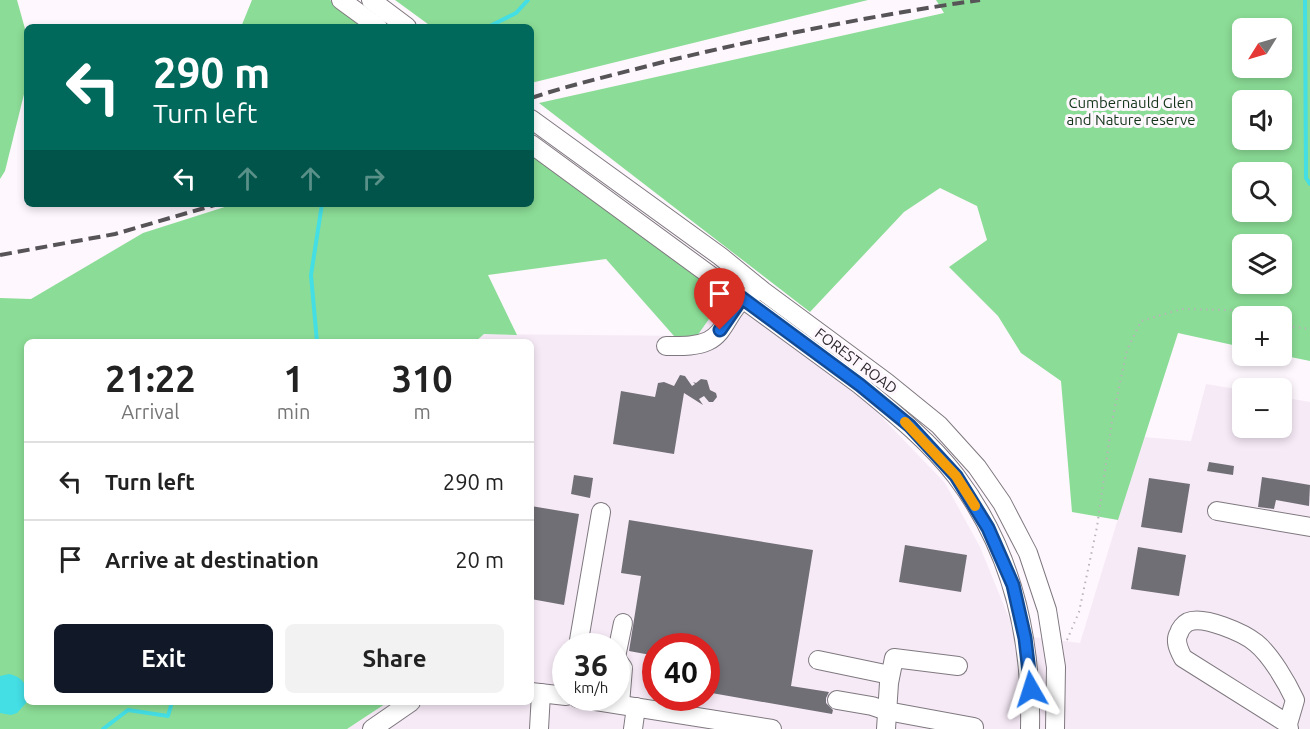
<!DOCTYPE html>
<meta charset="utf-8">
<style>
body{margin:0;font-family:Ubuntu,sans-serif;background:#f2f2f2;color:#222;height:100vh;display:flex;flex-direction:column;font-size:22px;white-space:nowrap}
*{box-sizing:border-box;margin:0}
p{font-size:20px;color:#767676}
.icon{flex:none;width:33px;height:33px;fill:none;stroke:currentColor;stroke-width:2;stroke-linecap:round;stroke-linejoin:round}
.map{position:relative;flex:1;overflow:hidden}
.panel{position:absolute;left:24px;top:339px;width:510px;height:366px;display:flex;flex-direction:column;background:#fff;border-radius:9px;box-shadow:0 3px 9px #0003}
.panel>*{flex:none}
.hud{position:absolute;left:24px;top:24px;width:510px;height:183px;border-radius:9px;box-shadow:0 3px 9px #0003;background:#00695c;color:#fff;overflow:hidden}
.needle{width:39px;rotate:233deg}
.buttons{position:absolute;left:1232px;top:18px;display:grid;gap:12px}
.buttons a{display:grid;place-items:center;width:60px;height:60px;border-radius:9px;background:#fff;box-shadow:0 3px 9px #0003;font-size:30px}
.speed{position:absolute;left:552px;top:633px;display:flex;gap:12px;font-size:30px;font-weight:700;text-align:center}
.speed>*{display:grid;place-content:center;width:78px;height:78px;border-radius:50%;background:#fff;box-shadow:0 3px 9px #0003;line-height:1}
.speed small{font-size:15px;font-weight:400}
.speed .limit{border:9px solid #d22;background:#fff;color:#111}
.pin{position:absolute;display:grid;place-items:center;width:51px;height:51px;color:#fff;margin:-62px -26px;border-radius:50% 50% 50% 0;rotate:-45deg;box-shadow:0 0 6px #0007}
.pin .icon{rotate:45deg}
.me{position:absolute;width:66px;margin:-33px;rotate:354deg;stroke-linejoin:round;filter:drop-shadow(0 0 4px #0008)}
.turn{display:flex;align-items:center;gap:21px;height:126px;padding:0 30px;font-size:27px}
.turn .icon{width:78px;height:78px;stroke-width:2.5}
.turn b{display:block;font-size:42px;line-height:51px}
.lanes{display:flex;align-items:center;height:57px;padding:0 30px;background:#0003;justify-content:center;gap:30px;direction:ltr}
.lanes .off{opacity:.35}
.eta{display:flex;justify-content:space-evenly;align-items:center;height:102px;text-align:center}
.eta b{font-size:36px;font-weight:600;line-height:42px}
.button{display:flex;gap:12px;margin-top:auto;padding:12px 30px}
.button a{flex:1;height:69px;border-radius:9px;background:#111827;color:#fff;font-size:24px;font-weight:600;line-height:69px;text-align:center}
.button a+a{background:#f2f2f2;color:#222}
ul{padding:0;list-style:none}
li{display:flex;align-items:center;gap:18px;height:78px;padding:0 30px;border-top:2px solid #e0e0e0}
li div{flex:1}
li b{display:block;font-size:22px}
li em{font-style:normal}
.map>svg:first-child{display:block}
</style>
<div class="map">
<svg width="1310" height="729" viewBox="0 0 1310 729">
<rect width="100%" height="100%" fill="#fef7fe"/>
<!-- built -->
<path fill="#f6eaf7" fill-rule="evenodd" d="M721,302L746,309L869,404L945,483L980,547L1016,635L1080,643L1143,437L1191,441L1206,384L1242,390V428H1281V397L1310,402V729H347L388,702H531V342H475L484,334L697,336ZM566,646H616V698H566ZM656,646H706V698H656Z"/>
<!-- forest -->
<g fill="#8bdc96" fill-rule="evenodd">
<path d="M0,0H17L27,36V82L5,171L0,179Z"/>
<path d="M252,0H330L366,27H241Z"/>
<path d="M395,0H868L531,83V27H432Z"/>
<path d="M936,0H1310V361L1281,355V316H1242V347L1178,333L1118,520L1072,512L1061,381L1021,353L998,316L949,267L987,240L977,206L940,188L904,212L810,312L539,103L944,13ZM1242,28H1281V68H1242ZM1242,100H1281V140H1242ZM1242,172H1281V212H1242ZM1242,244H1281V284H1242Z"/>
<path d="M531,153L715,290L721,302L697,336H674L606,259L488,275L517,335L484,334L475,342H27V702H388L347,729H0V298L31,299L143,233L234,204H531Z"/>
</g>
<!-- water -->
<path fill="#44dee5" d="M9,674C26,678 27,687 27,702L17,713L11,715L0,713V676Z"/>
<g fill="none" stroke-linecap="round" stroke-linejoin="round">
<!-- stream -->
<g stroke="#44dee5" stroke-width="4">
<path d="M1305,0L1306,178L1310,184"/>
<path d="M488,27L516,13L528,0"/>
<path d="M317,342L311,275L322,204"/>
<path d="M103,729L128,710L168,716L172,702"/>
</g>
</g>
<!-- building -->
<g fill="#716f76">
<path d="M680,375L685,376L692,386L695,384L693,382L696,383L701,379L707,380L710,390L716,393L717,397L713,402H709L704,396L699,399L703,405L684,393L674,454L613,444L621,391L655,397L658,383L664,382L674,386Z"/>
<path d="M1209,462L1234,466L1233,475L1207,471Z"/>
<path d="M574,475L593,478L590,498L571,494Z"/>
<path d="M1262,477L1310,485L1309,506L1276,500L1274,509L1258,507Z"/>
<path d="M1149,478L1190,484L1182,533L1141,527Z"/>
<path d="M531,506L579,514L564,605L531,599Z"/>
<path d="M629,520L813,550L791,686L829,692L826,698V703L833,710L832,714L706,692V646H656V656L629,651L641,576L621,573Z"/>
<path d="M905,545L967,555L961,592L899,582Z"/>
<path d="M1138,547L1186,555L1179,596L1131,589Z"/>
</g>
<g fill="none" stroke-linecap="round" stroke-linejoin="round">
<defs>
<g id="minor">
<path d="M341,0L378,27"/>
<path d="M371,0L407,27"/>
<path d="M531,119L720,256L763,291L886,382L939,425L977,467L1002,503L1028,553L1047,610L1056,667L1055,729"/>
<path d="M531,144L860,385C894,413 929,441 956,476C1012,550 1032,638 1030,729"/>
<path d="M666,346C680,346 695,347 708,341C728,332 729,303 752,295"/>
<path d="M1217,511L1310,527"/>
<path d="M578,646L601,512"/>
<path d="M616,657L623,623"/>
<path d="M616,658L623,668L620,704"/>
<path d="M818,660L890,675"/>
<path d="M531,692L566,696"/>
<path d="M577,698L772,729"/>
<path d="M837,700L872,706L887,711L974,727"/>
<path d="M1288,724L1183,658C1179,650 1174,641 1179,633C1180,629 1184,624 1188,622C1203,615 1244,633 1256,643C1271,655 1287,683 1295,700L1288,724L1289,729"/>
<path d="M372,729L411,702"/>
<path d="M539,729L541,693"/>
<path d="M633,729L636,707"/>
<path d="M886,729L889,683L894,658L958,666"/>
</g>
</defs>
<!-- minor casing -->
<use href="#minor" stroke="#7f797f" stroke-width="20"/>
<!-- path -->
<g stroke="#b9b4b9" stroke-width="2" stroke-dasharray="1.5 4.5" stroke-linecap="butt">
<path d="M1281,325L1310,329"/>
<path d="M1067,640L1079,612L1097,527L1112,421L1127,350L1141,321L1182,309L1231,310L1251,316"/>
</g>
<!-- minor -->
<use href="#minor" stroke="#fff" stroke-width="18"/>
<!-- rail -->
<g stroke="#575457" stroke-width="4" stroke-dasharray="12 6" stroke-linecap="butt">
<path d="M531,98C576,83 622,73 667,61C771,36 875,15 980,0"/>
<path d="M0,255L115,234L218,204"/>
</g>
</g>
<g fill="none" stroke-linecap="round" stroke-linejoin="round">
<defs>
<path id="route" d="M720,330L742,298L860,385L910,426L956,476L988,528L1013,585L1025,638L1031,689"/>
</defs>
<!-- route casing -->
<use href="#route" stroke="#114b97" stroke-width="15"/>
<!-- route -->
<use href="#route" stroke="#1a73e8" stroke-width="10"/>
<!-- slow -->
<path stroke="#f59e0b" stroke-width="10" d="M905,422L956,476L975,506"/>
</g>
<g text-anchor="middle" stroke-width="6" stroke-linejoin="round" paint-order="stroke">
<!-- park labels -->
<g font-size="15" fill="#133419" stroke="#fef7fe">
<text x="1131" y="108">Cumbernauld Glen<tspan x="1131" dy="17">and Nature reserve</tspan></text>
</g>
<!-- street labels -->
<g font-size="15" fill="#2c292c" stroke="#fef7fe">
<text transform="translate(856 361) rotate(37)" y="5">FOREST ROAD</text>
</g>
</g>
</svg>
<div class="buttons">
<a><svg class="needle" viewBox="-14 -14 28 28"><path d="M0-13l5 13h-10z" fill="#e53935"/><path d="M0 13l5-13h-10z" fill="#767676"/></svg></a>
<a><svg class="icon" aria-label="sound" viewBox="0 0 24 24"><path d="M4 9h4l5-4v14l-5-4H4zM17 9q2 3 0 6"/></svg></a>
<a><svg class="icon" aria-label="search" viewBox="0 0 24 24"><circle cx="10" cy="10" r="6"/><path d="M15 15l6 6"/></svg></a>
<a><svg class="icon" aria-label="layers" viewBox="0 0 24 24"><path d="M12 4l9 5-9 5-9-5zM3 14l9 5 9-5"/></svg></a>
<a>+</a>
<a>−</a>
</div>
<div class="speed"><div>36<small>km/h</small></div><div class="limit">40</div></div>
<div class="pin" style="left:720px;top:330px;background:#d93025"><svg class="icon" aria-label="arrive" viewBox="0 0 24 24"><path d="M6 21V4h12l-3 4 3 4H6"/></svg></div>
<svg class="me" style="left:1031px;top:689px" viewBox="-20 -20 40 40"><path d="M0-17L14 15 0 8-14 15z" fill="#1a73e8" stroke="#fff" stroke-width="4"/></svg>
<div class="hud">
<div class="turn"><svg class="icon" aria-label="left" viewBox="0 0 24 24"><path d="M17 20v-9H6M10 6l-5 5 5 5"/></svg><div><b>290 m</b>Turn left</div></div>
<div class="lanes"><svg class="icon" aria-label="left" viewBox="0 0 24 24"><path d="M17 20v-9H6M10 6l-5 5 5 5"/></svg><svg class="icon off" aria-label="ahead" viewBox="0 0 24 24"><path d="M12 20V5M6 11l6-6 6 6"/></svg><svg class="icon off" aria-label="ahead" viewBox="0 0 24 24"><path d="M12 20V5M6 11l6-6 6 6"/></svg><svg class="icon off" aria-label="right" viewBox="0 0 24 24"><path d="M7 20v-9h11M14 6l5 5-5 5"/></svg></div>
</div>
<section class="panel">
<div class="eta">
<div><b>21:22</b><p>Arrival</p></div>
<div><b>1</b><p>min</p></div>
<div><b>310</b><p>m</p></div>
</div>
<ul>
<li><svg class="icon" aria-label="left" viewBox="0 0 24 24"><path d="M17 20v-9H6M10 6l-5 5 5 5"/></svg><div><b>Turn left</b></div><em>290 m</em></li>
<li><svg class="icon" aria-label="arrive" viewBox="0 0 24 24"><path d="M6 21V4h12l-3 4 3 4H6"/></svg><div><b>Arrive at destination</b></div><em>20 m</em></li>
</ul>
<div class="button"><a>Exit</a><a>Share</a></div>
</section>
</div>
